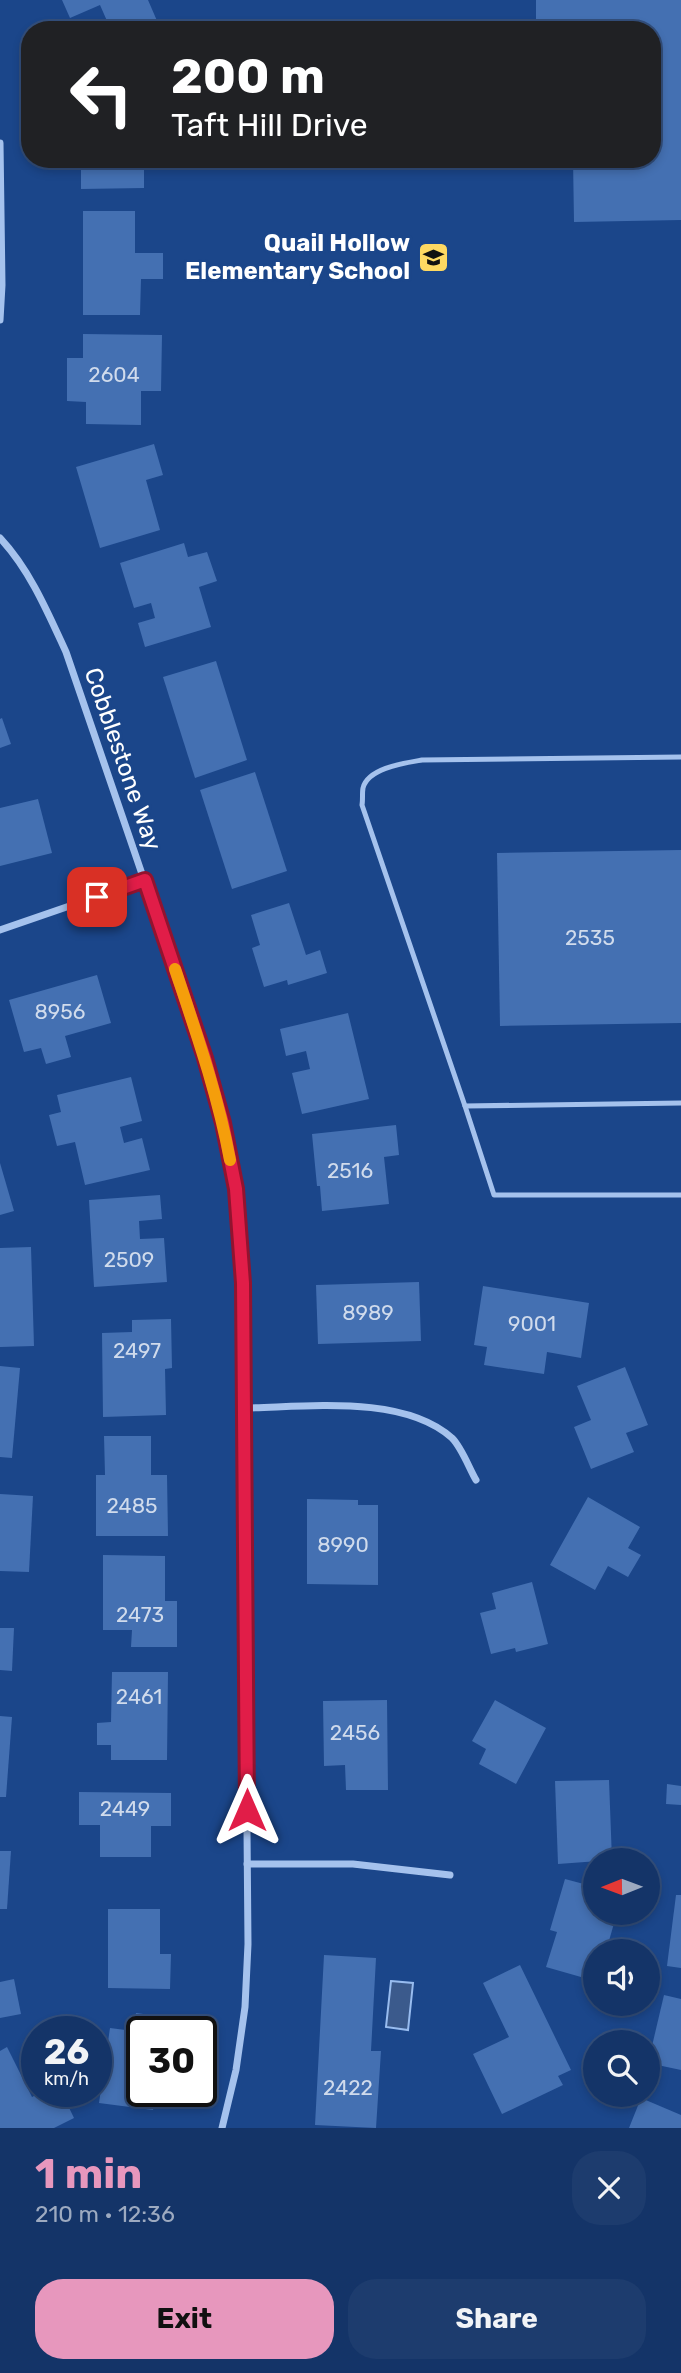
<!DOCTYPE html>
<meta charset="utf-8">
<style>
body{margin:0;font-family:Rubik,sans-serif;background:#1d3c6e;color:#f1f3f6;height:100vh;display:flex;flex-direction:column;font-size:26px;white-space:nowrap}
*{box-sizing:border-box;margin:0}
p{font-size:23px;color:#9daac0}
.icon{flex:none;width:38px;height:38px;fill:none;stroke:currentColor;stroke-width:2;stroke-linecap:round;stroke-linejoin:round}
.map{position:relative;height:2128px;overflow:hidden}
.drawer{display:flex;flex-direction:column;background:#143468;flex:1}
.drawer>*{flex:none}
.banner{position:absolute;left:21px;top:21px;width:640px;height:147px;border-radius:28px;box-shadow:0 4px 10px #0003,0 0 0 2px #334f7c;background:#202124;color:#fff;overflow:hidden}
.needle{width:46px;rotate:269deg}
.fabs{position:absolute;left:583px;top:1848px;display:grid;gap:14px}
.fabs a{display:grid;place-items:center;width:77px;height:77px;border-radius:50%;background:#143468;box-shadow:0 4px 10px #0003,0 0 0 2px #334f7c;font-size:35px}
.speed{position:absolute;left:21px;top:2016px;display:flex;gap:14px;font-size:35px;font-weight:700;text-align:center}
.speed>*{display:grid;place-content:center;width:91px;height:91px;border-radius:50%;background:#143468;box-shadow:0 4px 10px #0003,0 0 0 2px #334f7c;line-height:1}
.speed small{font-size:18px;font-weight:400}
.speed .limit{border:4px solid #111;border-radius:10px;background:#fff;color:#111}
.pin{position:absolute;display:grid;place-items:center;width:60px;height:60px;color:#fff;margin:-30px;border-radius:14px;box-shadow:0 4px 10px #0006}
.me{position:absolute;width:77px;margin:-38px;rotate:0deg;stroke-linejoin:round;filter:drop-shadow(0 0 5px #0008)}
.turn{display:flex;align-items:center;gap:24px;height:147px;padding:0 35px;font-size:32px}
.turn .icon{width:91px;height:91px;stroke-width:2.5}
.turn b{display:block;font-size:49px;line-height:60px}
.round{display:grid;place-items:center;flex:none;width:74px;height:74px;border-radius:28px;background:#1d3c6e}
.summary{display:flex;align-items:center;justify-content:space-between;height:119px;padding:0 35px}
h1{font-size:42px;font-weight:700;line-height:52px;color:#e797bd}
.action{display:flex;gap:14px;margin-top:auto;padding:14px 35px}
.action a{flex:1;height:80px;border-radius:28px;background:#e797bd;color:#111;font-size:28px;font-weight:700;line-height:80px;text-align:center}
.action a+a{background:#1d3c6e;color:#f1f3f6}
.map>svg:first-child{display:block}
</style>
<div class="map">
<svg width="681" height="2128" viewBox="0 0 681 2128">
<rect width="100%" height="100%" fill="#1b468a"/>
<!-- water -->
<path fill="#3b5a8c" stroke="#98bcef" stroke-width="2" d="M391,1981L413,1983L408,2030L386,2027Z"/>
<!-- building -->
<g fill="#4470b2">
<path d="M62,0H148L161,30H111L100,5L70,18Z"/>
<path d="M536,0H681V220L574,222L573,159H653V30H536Z"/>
<path d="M81,159H163V166H144V188L81,189Z"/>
<path d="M83,211H135V253H163V279H141L140,315H83Z"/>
<path d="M83,334L162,335L161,391H141V425L86,424V402L67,401V358H83Z"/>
<path d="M154,444L163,475L146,480L160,530L100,548L76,467Z"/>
<path d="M184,543L188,557L207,552L217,581L199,587L211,627L145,647L138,623L155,618L151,603L134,608L120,563Z"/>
<path d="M216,661L247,760L195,778L163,677Z"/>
<path d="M2,718L11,744L0,748V719Z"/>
<path d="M255,772L287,871L232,889L200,790Z"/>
<path d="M38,799L52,853L0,866V808Z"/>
<path d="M681,850V1023L500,1026L497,853Z"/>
<path d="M289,903L306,955L320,950L327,973L288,985L287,980L264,987L252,948L260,945L251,915Z"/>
<path d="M97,975L111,1023L65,1036L71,1057L46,1064L41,1048L24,1052L9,1000Z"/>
<path d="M348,1013L369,1099L302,1114L292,1073L310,1069L306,1051L286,1056L280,1029Z"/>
<path d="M131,1077L142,1121L120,1127L124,1143L142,1138L150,1170L85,1185L75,1142L57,1146L49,1115L61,1112L57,1095Z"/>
<path d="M396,1125L399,1155L384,1157L389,1204L322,1211L320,1186H317L312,1134Z"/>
<path d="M0,1163L14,1211L0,1215Z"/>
<path d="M160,1195L162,1219L139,1221L140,1239L164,1238L167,1282L94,1287L89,1200Z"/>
<path d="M31,1247L34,1346L0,1347V1248Z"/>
<path d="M419,1282L421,1341L318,1344L316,1285Z"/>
<path d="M483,1286L589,1303L581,1358L547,1352L544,1374L484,1365L487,1347L474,1345Z"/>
<path d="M171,1319L172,1368L165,1369L166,1415L103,1417L102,1333L132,1332V1320Z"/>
<path d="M0,1366L20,1368L12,1458L0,1457Z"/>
<path d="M625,1367L648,1425L626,1433L634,1452L591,1469L574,1427L591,1420L577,1386Z"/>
<path d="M104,1436H151V1475H167L168,1536H96V1475H105Z"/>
<path d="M0,1494L33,1496L29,1572L0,1571Z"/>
<path d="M588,1497L640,1527L628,1548L641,1555L628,1577L608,1566L595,1590L550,1565Z"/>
<path d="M307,1499L358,1500V1505H378V1585L307,1584Z"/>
<path d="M103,1555L165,1556V1601H177V1647H131L132,1630H103Z"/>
<path d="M532,1582L548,1644L516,1652L515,1648L491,1654L480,1613L496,1609L492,1593Z"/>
<path d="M0,1628H14L12,1671L0,1670Z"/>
<path d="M112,1672H168L167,1760H111V1745H97V1723L111,1722Z"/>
<path d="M387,1700L388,1790H346L345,1765L324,1766L323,1701Z"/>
<path d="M495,1700L546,1728L516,1784L479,1764L486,1749L472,1741Z"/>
<path d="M0,1716L12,1717L6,1797H0Z"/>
<path d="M609,1780L612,1860L558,1864L555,1781Z"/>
<path d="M667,1784L681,1786V1805L666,1804Z"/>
<path d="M79,1792L171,1793V1826H151V1857H100V1825H79Z"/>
<path d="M0,1851H11L7,1909H0Z"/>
<path d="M565,1879L595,1887V1914L615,1920L606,1951H595V1981L546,1967L557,1932L550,1930Z"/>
<path d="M676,1895H681V1968L667,1966Z"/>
<path d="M108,1909H160V1954H171L170,1989L108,1988Z"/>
<path d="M324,1955L376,1958L371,2051H381L376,2128L315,2125Z"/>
<path d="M520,1965L571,2070L558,2076L563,2085L502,2114L473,2054L509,2037L483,1983Z"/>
<path d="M14,1979L21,2014L0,2018V1982Z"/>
<path d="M664,1995L681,1999V2070L648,2063Z"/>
<path d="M136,2013L165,2017L163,2032H142V2091H156L153,2110L99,2103L110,2028L133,2031Z"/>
<path d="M7,2047L32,2097L44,2091H61L74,2118L54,2128H0V2051Z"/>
<path d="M641,2098L681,2115V2128H629Z"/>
</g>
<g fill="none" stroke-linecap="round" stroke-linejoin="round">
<!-- service -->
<g stroke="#a5c2ed" stroke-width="5">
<path d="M681,757L422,760C405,763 368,768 363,788C362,793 363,800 362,805L465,1106L681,1103"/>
<path d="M465,1106L494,1195H681"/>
</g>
<!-- minor -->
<g stroke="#a5c2ed" stroke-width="7">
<path d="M0,143L2,285L0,320"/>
<path d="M0,538C30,570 48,613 66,652L205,1058L223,1123L236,1190L242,1258L248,1944L245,2007L236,2070L222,2128"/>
<path d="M0,930L145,880"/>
<path d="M245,1408C306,1407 403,1394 452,1438C462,1448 469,1468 476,1480"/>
<path d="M247,1864H353L450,1875"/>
</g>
</g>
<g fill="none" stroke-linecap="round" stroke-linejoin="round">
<defs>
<path id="route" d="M97,897L145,880L205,1058L223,1123L236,1189L243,1283L247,1810"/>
</defs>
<!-- route casing -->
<use href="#route" stroke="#92132f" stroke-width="18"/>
<!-- route -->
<use href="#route" stroke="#e11d48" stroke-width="12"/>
<!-- slow -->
<path stroke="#f59e0b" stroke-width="12" d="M175,969C196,1032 218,1095 230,1160"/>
</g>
<!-- icons -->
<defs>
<symbol id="school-square" viewBox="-11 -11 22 22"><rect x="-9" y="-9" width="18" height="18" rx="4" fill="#fed962" stroke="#1b468a"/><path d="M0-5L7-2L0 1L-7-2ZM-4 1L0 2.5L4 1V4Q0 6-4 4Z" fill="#111"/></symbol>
</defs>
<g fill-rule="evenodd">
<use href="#school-square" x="416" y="240" width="35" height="35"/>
</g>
<g text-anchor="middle" stroke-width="6" stroke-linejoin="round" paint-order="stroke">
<!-- number labels -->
<g font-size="21" fill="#d0dbec">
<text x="114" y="382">2604</text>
<text x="590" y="945">2535</text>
<text x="60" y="1019">8956</text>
<text x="350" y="1178">2516</text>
<text x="129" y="1267">2509</text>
<text x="368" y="1320">8989</text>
<text x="532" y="1331">9001</text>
<text x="137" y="1358">2497</text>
<text x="132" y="1513">2485</text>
<text x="343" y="1552">8990</text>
<text x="140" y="1622">2473</text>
<text x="139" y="1704">2461</text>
<text x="355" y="1740">2456</text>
<text x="125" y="1816">2449</text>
<text x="348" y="2095">2422</text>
</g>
<!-- poi labels -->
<g font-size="24" font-weight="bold" fill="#fff" stroke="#1b468a" text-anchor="end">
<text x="410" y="251">Quail Hollow<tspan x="410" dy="28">Elementary School</tspan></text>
</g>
<!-- street labels -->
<g font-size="24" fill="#fff" stroke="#1b468a">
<text transform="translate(123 759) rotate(71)" y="8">Cobblestone Way</text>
</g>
</g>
</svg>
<div class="fabs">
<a><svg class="needle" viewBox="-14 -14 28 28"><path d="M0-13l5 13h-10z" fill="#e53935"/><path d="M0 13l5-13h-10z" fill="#9daac0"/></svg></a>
<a><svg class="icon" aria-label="sound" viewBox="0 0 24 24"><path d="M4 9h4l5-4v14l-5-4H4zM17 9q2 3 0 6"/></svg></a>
<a><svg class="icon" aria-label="search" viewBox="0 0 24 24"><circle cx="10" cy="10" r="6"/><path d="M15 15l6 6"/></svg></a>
</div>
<div class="speed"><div>26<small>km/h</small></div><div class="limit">30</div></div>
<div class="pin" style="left:97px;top:897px;background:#d93025"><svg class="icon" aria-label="arrive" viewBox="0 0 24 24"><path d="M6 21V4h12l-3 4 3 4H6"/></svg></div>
<svg class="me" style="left:247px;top:1810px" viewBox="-20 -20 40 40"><path d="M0-17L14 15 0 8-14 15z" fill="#e11d48" stroke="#fff" stroke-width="4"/></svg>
<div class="banner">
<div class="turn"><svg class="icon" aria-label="left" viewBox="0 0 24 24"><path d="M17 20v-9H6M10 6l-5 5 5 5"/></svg><div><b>200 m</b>Taft Hill Drive</div></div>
</div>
</div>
<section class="drawer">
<div class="summary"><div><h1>1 min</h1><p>210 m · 12:36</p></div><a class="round"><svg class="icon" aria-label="close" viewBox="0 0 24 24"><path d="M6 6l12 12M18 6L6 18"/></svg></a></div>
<div class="action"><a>Exit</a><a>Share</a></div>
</section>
